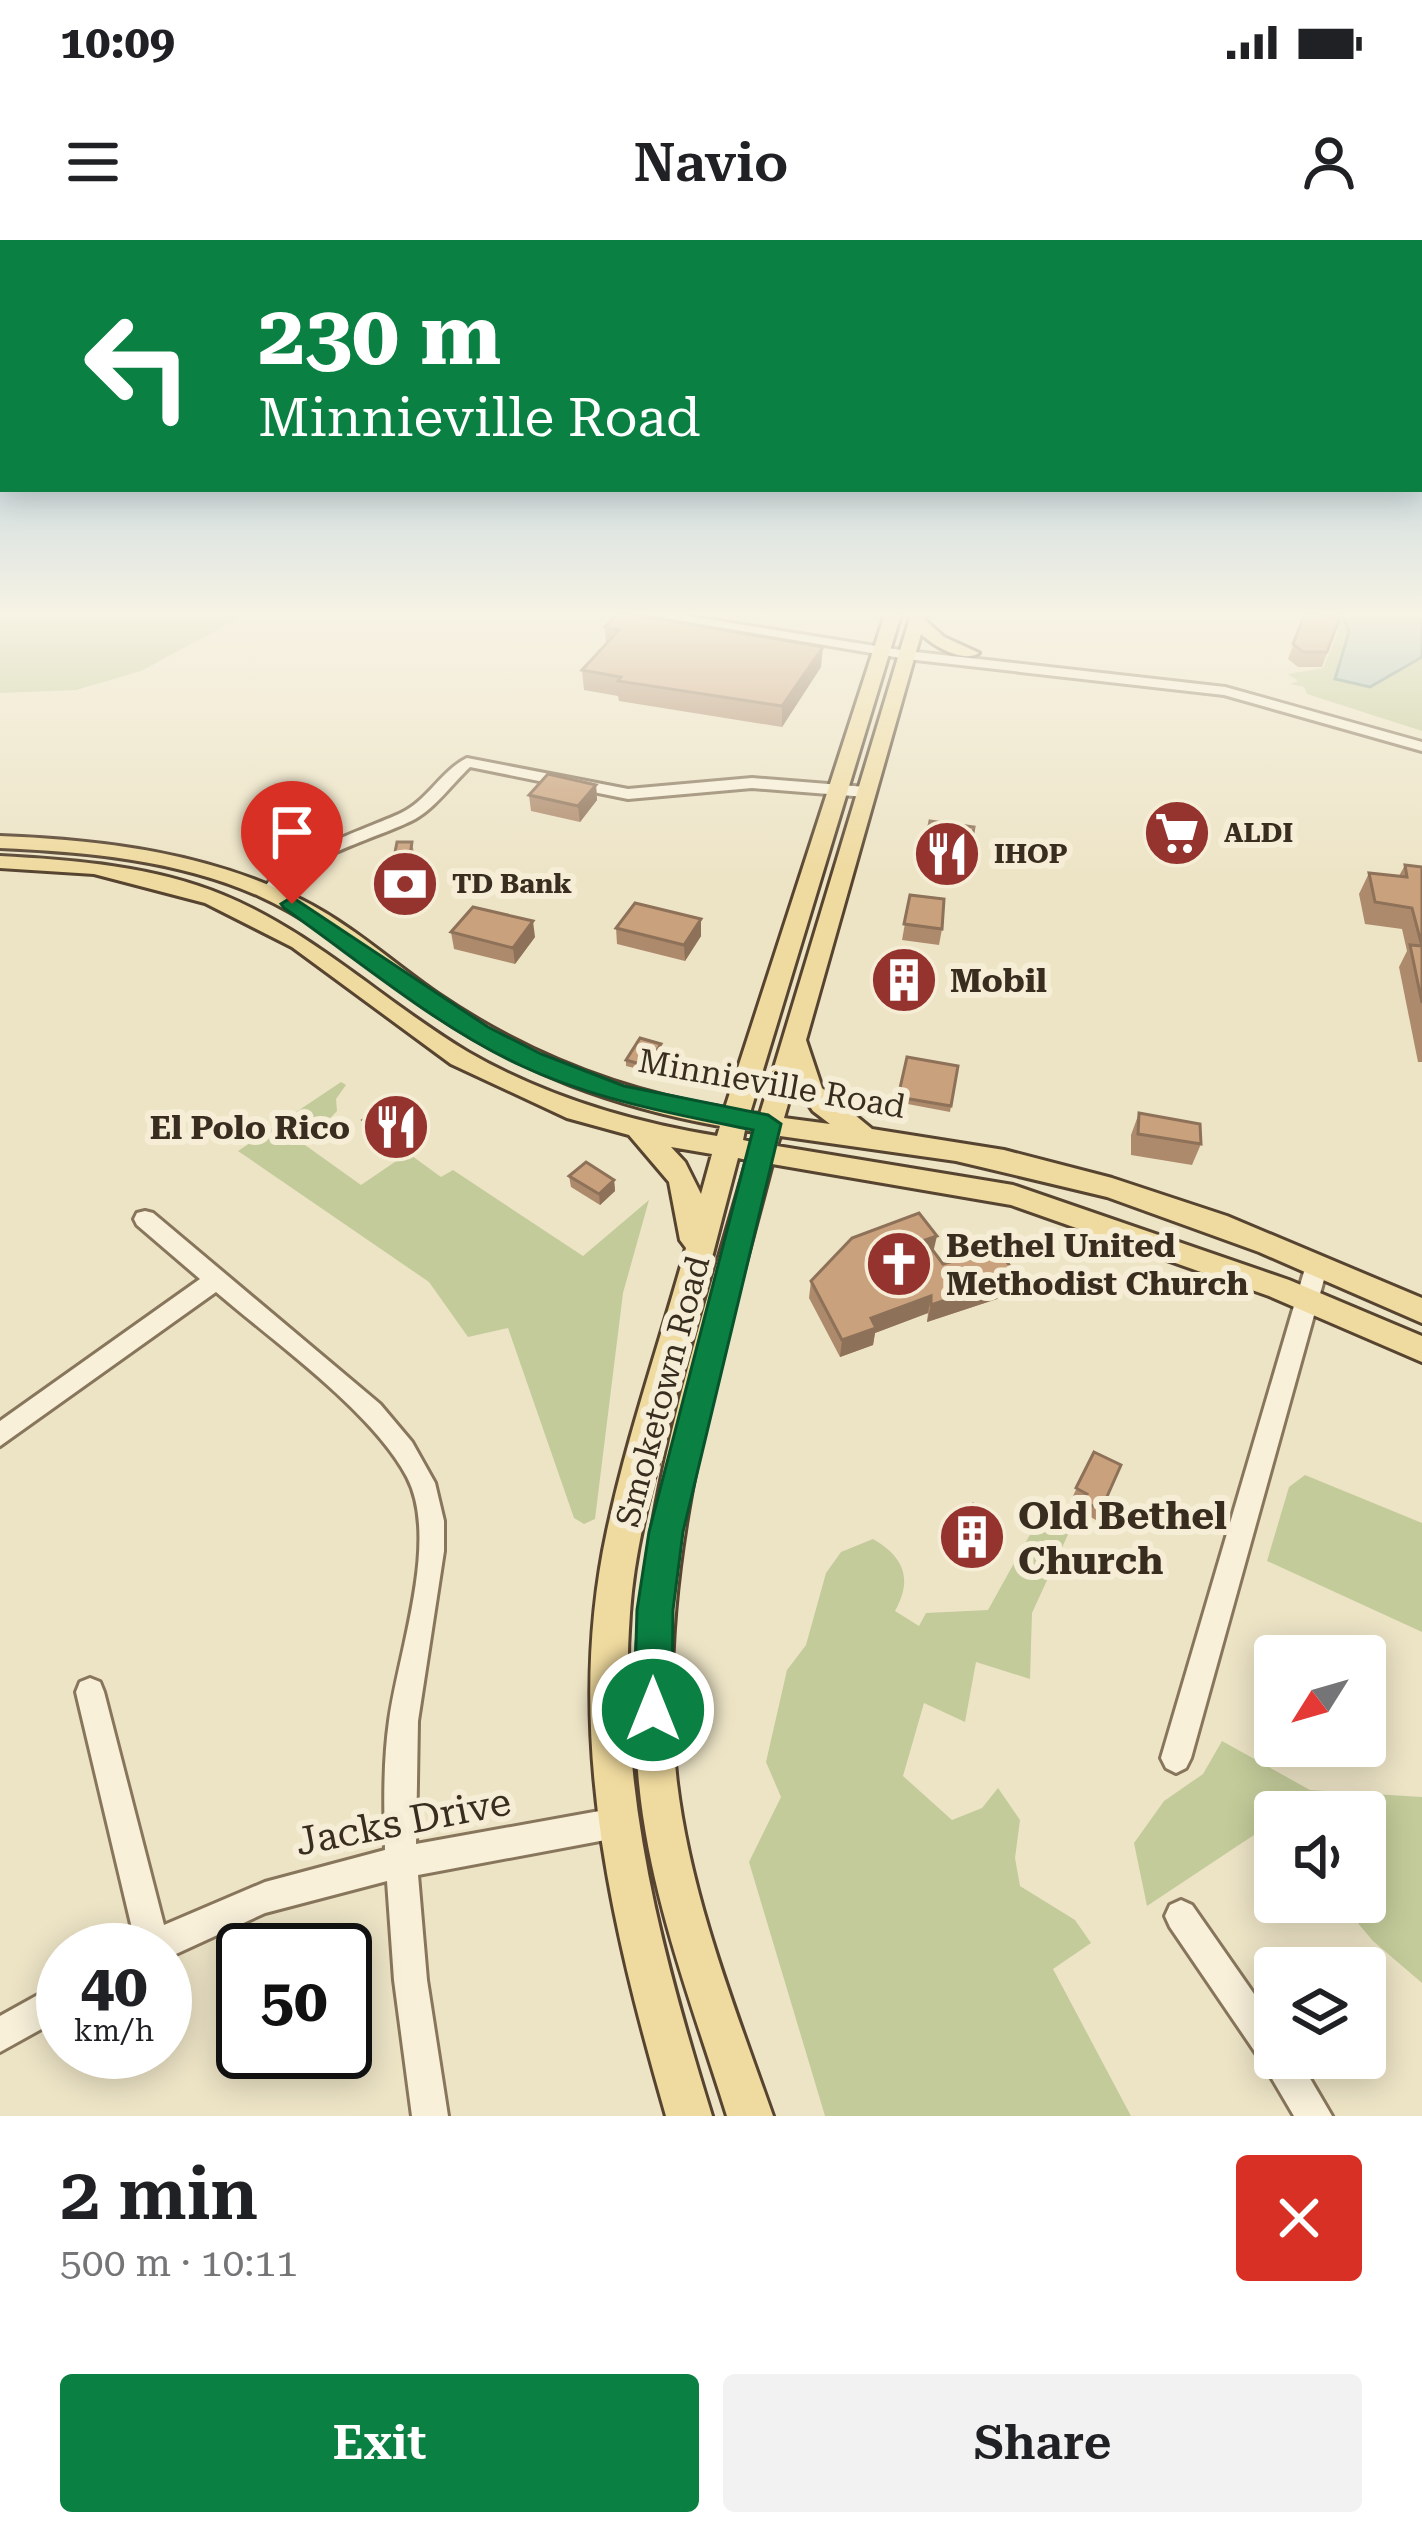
<!DOCTYPE html>
<meta charset="utf-8">
<style>
body{margin:0;font-family:"Roboto Serif",serif;background:#f2f2f2;color:#202124;height:100vh;display:flex;flex-direction:column;font-size:45px;white-space:nowrap}
*{box-sizing:border-box;margin:0}
p{font-size:39px;color:#757577}
.icon{flex:none;width:66px;height:66px;fill:none;stroke:currentColor;stroke-width:2;stroke-linecap:round;stroke-linejoin:round}
.map{position:relative;height:1876px;overflow:hidden}
.drawer{display:flex;flex-direction:column;background:#fff;flex:1}
.drawer>*{flex:none}
.banner{position:absolute;left:0px;top:0px;width:1422px;height:252px;box-shadow:0 6px 30px #0003;background:#0b8043;color:#fff;overflow:hidden}
.needle{width:78px;rotate:233deg}
.tools{position:absolute;left:1254px;top:1395px;display:grid;gap:24px}
.tools a{display:grid;place-items:center;width:132px;height:132px;border-radius:12px;background:#fff;box-shadow:0 6px 30px #0003;font-size:60px}
.speed{position:absolute;left:36px;top:1683px;display:flex;gap:24px;font-size:60px;font-weight:700;text-align:center}
.speed>*{display:grid;place-content:center;width:156px;height:156px;border-radius:50%;background:#fff;box-shadow:0 6px 30px #0003;line-height:1}
.speed small{font-size:30px;font-weight:400}
.speed .limit{border:6px solid #111;border-radius:18px;background:#fff;color:#111}
.pin{position:absolute;display:grid;place-items:center;width:102px;height:102px;color:#fff;margin:-123px -51px;border-radius:50% 50% 50% 0;rotate:-45deg;box-shadow:0 0 12px #0007}
.pin .icon{rotate:45deg}
.me{position:absolute;width:132px;margin:-66px;rotate:0deg;stroke-linejoin:round;filter:drop-shadow(0 0 9px #0008)}
.turn{display:flex;align-items:center;gap:42px;height:252px;padding:0 60px;font-size:54px}
.turn .icon{width:156px;height:156px;stroke-width:2.5}
.turn b{display:block;font-size:84px;line-height:102px}
.round{display:grid;place-items:center;flex:none;width:126px;height:126px;border-radius:12px;background:#f2f2f2}
.headline{display:flex;align-items:center;justify-content:space-between;height:204px;padding:0 60px}
h1{font-size:72px;font-weight:600;line-height:90px}
.primary-button{display:flex;gap:24px;margin-top:auto;padding:24px 60px}
.primary-button a{flex:1;height:138px;border-radius:12px;background:#0b8043;color:#fff;font-size:48px;font-weight:600;line-height:138px;text-align:center}
.primary-button a+a{background:#f2f2f2;color:#202124}
.status{display:flex;justify-content:space-between;align-items:center;height:84px;padding:0 60px;background:#fff;direction:ltr}
.status svg{height:33px;fill:currentColor}
header{display:flex;justify-content:space-between;align-items:center;height:156px;padding:0 60px;background:#fff;font-size:54px;font-weight:600}
.map>svg:first-child{display:block}
</style>
<div class="status"><b>10:09</b><svg viewBox="0 0 49 12"><path d="M0 12V9h3v3zM5 12V6h3v6zM10 12V3h3v9zM15 12V0h3v12zM26 1h20v11H26zM47 4h2v5h-2z"/></svg></div>
<header><svg class="icon" aria-label="menu" viewBox="0 0 24 24"><path d="M4 6h16M4 12h16M4 18h16"/></svg>Navio<svg class="icon" aria-label="person" viewBox="0 0 24 24"><circle cx="12" cy="8" r="4"/><path d="M4 21q1-7 8-7t8 7"/></svg></header>
<div class="map">
<svg width="1422" height="1876" viewBox="0 0 1422 1876">
<rect width="100%" height="100%" fill="#ede4c6"/>
<!-- green -->
<g fill="#c3cb9a">
<path d="M0,371H252L141,431L76,450L0,453Z"/>
<path d="M1333,371H1341L1349,383L1343,421L1370,447L1422,417V491L1307,454L1304,447L1290,444L1298,441L1288,434L1323,428L1339,392Z"/>
<path d="M341,842L346,845L336,859L337,871L305,905L361,945L408,913L441,937L453,930L583,1016L649,960L623,1053L595,1279L584,1284L574,1278L508,1088L468,1097L429,1042L238,911Z"/>
<path d="M1305,1235L1422,1283V1392L1267,1321L1289,1247Z"/>
<path d="M1057,1268L1071,1288L1032,1373L1030,1439L976,1422L965,1482L924,1463L903,1536L952,1580L982,1568L998,1548L1020,1580L1015,1618L1020,1646L1075,1680L1091,1703L1053,1729L1131,1876H825L749,1622L781,1557L766,1522L787,1430L806,1405L826,1333L841,1312L873,1299C904,1317 913,1339 895,1371L919,1386L926,1373L988,1370L1042,1273Z"/>
<path d="M1222,1501L1310,1550L1422,1557V1743L1373,1701L1340,1662H1365V1572H1275V1602L1260,1591L1147,1666L1134,1603L1164,1561L1203,1534Z"/>
</g>
<!-- water -->
<path fill="#a7c1bb" stroke="#6e8f89" stroke-width="3" d="M1341,371H1422V417L1370,447L1335,439L1349,392Z"/>
<g fill="none" stroke-linecap="round" stroke-linejoin="round">
<defs>
<g id="minor">
<path d="M623,371H656L907,411L1225,447L1422,502V511L1224,455L907,419Z"/>
<path d="M467,518L628,549L752,538L866,547L874,552L866,557L752,548L628,559L470,527C453,543 435,568 415,579C380,598 292,619 277,657L271,658L263,653C271,619 370,588 401,573C427,561 442,530 467,518Z"/>
<path d="M145,971L153,973L380,1164L412,1202L435,1243L444,1281V1311L418,1481L416,1604L616,1568L627,1572L631,1583L627,1594L616,1598L418,1635L427,1740L448,1876H412L394,1740L387,1641L265,1673L165,1719V1710H132L135,1701L76,1452L80,1442L90,1438L100,1442L104,1452L164,1685L265,1642L385,1610C384,1567 383,1523 389,1481C398,1413 440,1300 407,1237C372,1171 274,1102 216,1052L0,1206V1181L200,1039L137,985L134,979L137,973Z"/>
<path d="M1317,1016L1325,1019L1328,1025L1191,1518L1186,1528L1176,1533L1166,1528L1161,1518L1306,1025L1309,1019Z"/>
<path d="M1181,1660L1192,1665L1275,1784V1818H1298L1332,1876H1294L1264,1825L1170,1687L1165,1676L1170,1665Z"/>
<path d="M63,1741V1777L0,1812V1776Z"/>
</g>
<path id="major" d="M886,371H902L750,873L760,874L912,371H928L925,380L944,397L979,413C963,423 935,407 921,394L806,800L822,848L872,889L1004,910L1112,938L1227,976L1422,1058V1083L1259,1012L1107,957L956,921L780,896L777,906L1013,945L1289,1040L1422,1096V1122L1269,1056L1011,965L772,924C720,1124 652,1335 677,1543C691,1658 735,1768 773,1876H727C693,1767 650,1657 639,1543C618,1332 690,1120 747,920L738,918C716,1001 695,1084 673,1167C655,1235 635,1302 630,1373C617,1547 661,1711 712,1876H666C611,1685 564,1490 607,1291C627,1196 660,1102 686,1008L680,1000L669,942L629,895L567,878L451,824L292,707L205,663L94,634L0,628V616C74,620 154,626 223,655C315,693 384,762 468,812C544,856 631,882 717,896L720,886C616,867 521,833 433,773C375,733 324,685 259,656C178,620 88,612 0,608V596C104,600 208,613 302,660C352,685 393,723 438,754C526,814 620,851 725,868ZM794,843L813,871L830,884L784,878ZM745,890L754,892L752,902L743,900ZM671,907L712,914L701,954L685,922Z"/>
</defs>
<!-- minor casing -->
<use href="#minor" stroke="#88765c" stroke-width="6"/>
<!-- major casing -->
<use href="#major" stroke="#564430" stroke-width="6"/>
<!-- minor -->
<use href="#minor" fill="#f8f0d9" fill-rule="evenodd"/>
<!-- major -->
<use href="#major" fill="#efda9f" fill-rule="evenodd"/>
</g>
<!-- wall -->
<g fill="#ae8a6c">
<path d="M1306,371L1340,377L1322,427H1298L1288,419Z"/>
<path d="M605,387L821,427L782,487L619,461L618,456L584,450L582,430L606,405Z"/>
<path d="M596,545L597,560L580,582L531,571L529,555Z"/>
<path d="M974,587L966,632L921,626L924,610Z"/>
<path d="M412,602L415,619L434,647L412,666L394,654L390,638Z"/>
<path d="M1405,625L1422,627V822H1418L1399,727L1407,711L1402,689L1365,684L1359,654L1369,633L1399,636Z"/>
<path d="M910,655L942,689L939,705L902,700Z"/>
<path d="M616,688L701,696L685,721L617,704Z"/>
<path d="M451,692L535,697L515,724L454,709Z"/>
<path d="M896,718L919,721L913,753L890,750Z"/>
<path d="M661,809L647,831L626,826V820Z"/>
<path d="M907,817L958,826L950,872L897,862Z"/>
<path d="M424,873L427,884L391,909L366,890L363,880Z"/>
<path d="M1139,873L1201,904L1192,925L1131,915V895Z"/>
<path d="M569,936L614,940L615,951L600,965L571,947Z"/>
<path d="M933,1011L943,1024L1017,1036L1012,1054L927,1082L928,1073L875,1093L873,1105L840,1117L809,1058L811,1041Z"/>
<path d="M1094,1212L1121,1225L1096,1280L1079,1271L1082,1263L1072,1258Z"/>
<path d="M950,1280L1001,1295L997,1305L974,1321L947,1289Z"/>
</g>
<!-- shaded-wall -->
<g fill="#8d7158">
<path d="M823,407L821,427L782,487V466Z"/>
<path d="M596,545L597,560L580,582L578,566Z"/>
<path d="M431,631L434,647L412,666L409,650Z"/>
<path d="M701,679V696L685,721L684,705Z"/>
<path d="M533,681L535,697L515,724L513,708Z"/>
<path d="M661,804V809L647,831V826Z"/>
<path d="M424,873L427,884L391,909L388,898Z"/>
<path d="M614,940L615,951L600,965L599,954Z"/>
<path d="M937,996L933,1013L925,1000Z"/>
<path d="M1017,1036L1012,1054L927,1082L931,1065Z"/>
<path d="M931,1056L928,1073L875,1093L873,1105L840,1117L842,1100L871,1078Z"/>
<path d="M1001,1295L997,1305L974,1321L978,1312Z"/>
</g>
<!-- building -->
<g fill="#caa17d" stroke="#8d7158" stroke-width="3">
<path d="M1306,371L1340,377L1327,412H1303L1293,404Z"/>
<path d="M619,372L823,407L782,466L618,441L621,437L582,430L619,390L605,387Z"/>
<path d="M548,534L596,545L578,566L529,555Z"/>
<path d="M930,581L974,587L969,616L924,610Z"/>
<path d="M397,602H412L410,615L431,631L409,650L390,638Z"/>
<path d="M1405,625L1422,627V763L1410,705L1422,706L1412,668L1375,662L1369,633L1407,637Z"/>
<path d="M910,655L944,659L942,689L904,684Z"/>
<path d="M635,663L701,679L684,705L616,688Z"/>
<path d="M473,667L533,681L513,708L451,692Z"/>
<path d="M896,718L919,721L915,742L892,739Z"/>
<path d="M640,798L661,804L647,826L626,820Z"/>
<path d="M907,817L958,826L951,866L898,857Z"/>
<path d="M399,855L424,873L388,898L363,880Z"/>
<path d="M1139,873L1200,884L1201,904L1138,894Z"/>
<path d="M586,922L614,940L599,954L569,936Z"/>
<path d="M919,973L937,996L925,1000L943,1024L997,1008L1017,1036L931,1065V1056L871,1078L876,1088L842,1100L811,1041L852,998Z"/>
<path d="M1094,1212L1121,1225L1101,1270L1083,1261L1087,1254L1076,1248Z"/>
<path d="M973,1264L1001,1295L978,1312L950,1280Z"/>
</g>
<!-- sky -->
<linearGradient id="sky" x2="0" y2="1"><stop stop-color="#8eb9d6"/><stop offset="0.59" stop-color="#f7f3e5"/><stop offset="1" stop-color="#f7f3e5" stop-opacity="0"/></linearGradient>
<rect width="1422" height="634" fill="url(#sky)"/>
<!-- route -->
<path fill="#0b8043" stroke="#07532c" stroke-width="3" d="M292,657L488,787L541,814L624,846L768,875L781,884L683,1292L673,1370L672,1470L666,1484L653,1489L640,1484L634,1470L637,1370L649,1292L753,890C674,874 596,860 522,826C437,787 361,722 284,668L281,664Z"/>
<!-- icons -->
<defs>
<symbol id="supermarket-disc" viewBox="-11 -11 22 22"><circle r="9.5" fill="#95332e" stroke="#f5edd5"/><path d="M-6-5.5h2.5l.6 2H6L4.5 2H-2.5L-4.4-4H-6ZM-1.5 3.2a1.3 1.3 0 1 0 .1 0ZM3 3.2a1.3 1.3 0 1 0 .1 0Z" fill="#fff"/></symbol>
<symbol id="restaurant-disc" viewBox="-11 -11 22 22"><circle r="9.5" fill="#95332e" stroke="#f5edd5"/><path d="M-5-6h1v4h1v-4h1v4h1v-4h1v5L-1.5 .5V6h-2V.5L-5-1ZM5-6V6H3V1.5H1.5Q1.5-4 5-6Z" fill="#fff"/></symbol>
<symbol id="bank-disc" viewBox="-11 -11 22 22"><circle r="9.5" fill="#95332e" stroke="#f5edd5"/><path d="M-6-4H6V4H-6ZM0-2.3a2.3 2.3 0 1 0 0 4.6a2.3 2.3 0 1 0 0-4.6Z" fill="#fff"/></symbol>
<symbol id="building-disc" viewBox="-11 -11 22 22"><circle r="9.5" fill="#95332e" stroke="#f5edd5"/><path d="M-4-6H4V6H1V3H-1V6H-4ZM-2.5-4.3h1.7v1.8h-1.7ZM.8-4.3h1.7v1.8H.8ZM-2.5-1h1.7V.8h-1.7ZM.8-1h1.7V.8H.8Z" fill="#fff"/></symbol>
<symbol id="church-disc" viewBox="-11 -11 22 22"><circle r="9.5" fill="#95332e" stroke="#f5edd5"/><path d="M-1.2-6h2.4v3.5h3.3v2.4h-3.3V6h-2.4V-.1h-3.3v-2.4h3.3Z" fill="#fff"/></symbol>
</defs>
<g fill-rule="evenodd">
<use href="#supermarket-disc" x="1139" y="555" width="76" height="76"/>
<use href="#restaurant-disc" x="909" y="576" width="76" height="76"/>
<use href="#bank-disc" x="367" y="606" width="76" height="76"/>
<use href="#building-disc" x="866" y="702" width="76" height="76"/>
<use href="#restaurant-disc" x="358" y="849" width="76" height="76"/>
<use href="#church-disc" x="861" y="986" width="76" height="76"/>
<use href="#building-disc" x="934" y="1259" width="76" height="76"/>
</g>
<g text-anchor="middle" stroke-width="12" stroke-linejoin="round" paint-order="stroke">
<!-- far-poi labels -->
<g font-size="27" font-weight="bold" fill="#382d1f" stroke="#f5edd5" text-anchor="start">
<text x="1224" y="602">ALDI</text>
<text x="994" y="623">IHOP</text>
<text x="452" y="653">TD Bank</text>
</g>
<!-- poi labels -->
<g font-size="33" font-weight="bold" fill="#382d1f" stroke="#f5edd5" text-anchor="start">
<text x="950" y="752">Mobil</text>
<text x="350" y="899" text-anchor="end">El Polo Rico</text>
<text x="946" y="1017">Bethel United<tspan x="946" dy="38">Methodist Church</tspan></text>
</g>
<!-- street labels -->
<g font-size="33" fill="#382d1f" stroke="#f5edd5">
<text transform="translate(772 843) rotate(10)" y="12">Minnieville Road</text>
<text transform="translate(662 1151) rotate(-75)" y="12">Smoketown Road</text>
</g>
<!-- near-poi labels -->
<g font-size="39" font-weight="bold" fill="#382d1f" stroke="#f5edd5" text-anchor="start">
<text x="1018" y="1289">Old Bethel<tspan x="1018" dy="45">Church</tspan></text>
</g>
<!-- near-street labels -->
<g font-size="39" fill="#382d1f" stroke="#f5edd5">
<text transform="translate(403 1581) rotate(-11)" y="14">Jacks Drive</text>
</g>
</g>
</svg>
<div class="tools">
<a><svg class="needle" viewBox="-14 -14 28 28"><path d="M0-13l5 13h-10z" fill="#e53935"/><path d="M0 13l5-13h-10z" fill="#757577"/></svg></a>
<a><svg class="icon" aria-label="sound" viewBox="0 0 24 24"><path d="M4 9h4l5-4v14l-5-4H4zM17 9q2 3 0 6"/></svg></a>
<a><svg class="icon" aria-label="layers" viewBox="0 0 24 24"><path d="M12 4l9 5-9 5-9-5zM3 14l9 5 9-5"/></svg></a>
</div>
<div class="speed"><div>40<small>km/h</small></div><div class="limit">50</div></div>
<div class="pin" style="left:292px;top:664px;background:#d93025"><svg class="icon" aria-label="arrive" viewBox="0 0 24 24"><path d="M6 21V4h12l-3 4 3 4H6"/></svg></div>
<svg class="me" style="left:653px;top:1470px" viewBox="-20 -20 40 40"><circle r="17" fill="#0b8043" stroke="#fff" stroke-width="3"/><path d="M0-11L8 9 0 5-8 9z" fill="#fff"/></svg>
<div class="banner">
<div class="turn"><svg class="icon" aria-label="left" viewBox="0 0 24 24"><path d="M17 20v-9H6M10 6l-5 5 5 5"/></svg><div><b>230 m</b>Minnieville Road</div></div>
</div>
</div>
<section class="drawer">
<div class="headline"><div><h1>2 min</h1><p>500 m · 10:11</p></div><a class="round" style="background:#d93025;color:#fff"><svg class="icon" aria-label="close" viewBox="0 0 24 24"><path d="M6 6l12 12M18 6L6 18"/></svg></a></div>
<div class="primary-button"><a>Exit</a><a>Share</a></div>
</section>
